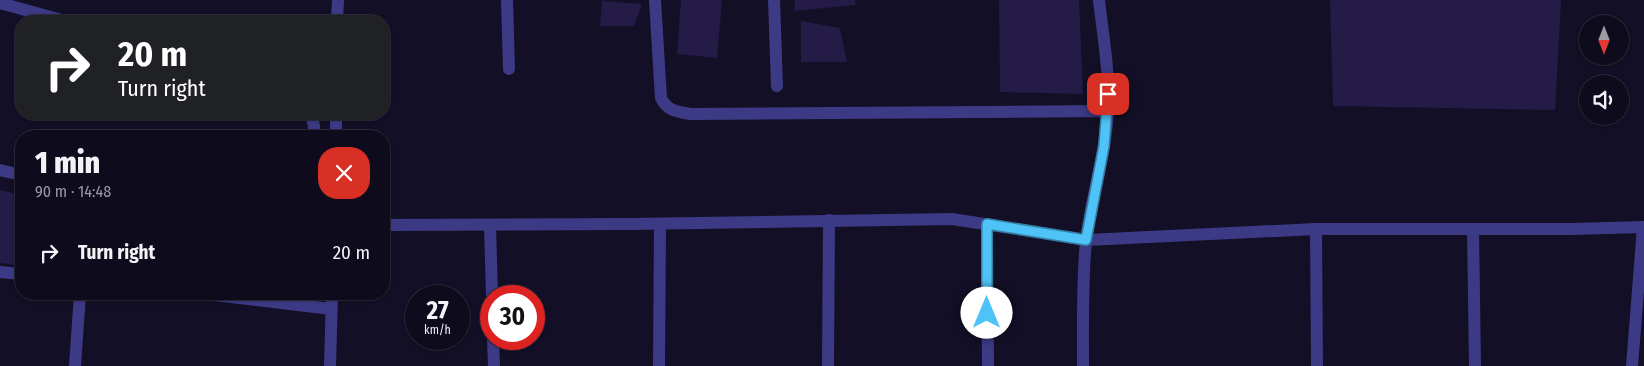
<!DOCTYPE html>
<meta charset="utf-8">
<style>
body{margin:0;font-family:"Fira Sans Condensed",sans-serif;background:#1c1929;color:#f1f3f6;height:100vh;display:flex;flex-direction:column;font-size:19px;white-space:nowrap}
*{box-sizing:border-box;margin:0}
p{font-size:16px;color:#9b9ba3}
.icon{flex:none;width:28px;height:28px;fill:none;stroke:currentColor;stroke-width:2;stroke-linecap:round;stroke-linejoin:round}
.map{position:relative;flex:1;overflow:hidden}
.side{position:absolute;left:15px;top:130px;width:375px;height:170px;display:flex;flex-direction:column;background:#0e0b1c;border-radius:20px;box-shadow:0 1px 4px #0004,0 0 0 1px #2e2b3b}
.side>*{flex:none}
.top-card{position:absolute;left:15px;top:15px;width:375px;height:105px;border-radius:20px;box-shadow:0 1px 4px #0004,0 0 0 1px #2e2b3b;background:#202124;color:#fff;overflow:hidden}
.needle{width:32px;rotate:180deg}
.fabs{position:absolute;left:1579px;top:15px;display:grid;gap:10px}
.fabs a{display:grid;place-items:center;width:50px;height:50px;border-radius:50%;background:#0e0b1c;box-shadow:0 1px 4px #0004,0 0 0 1px #2e2b3b;font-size:25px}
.speed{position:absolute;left:405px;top:285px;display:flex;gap:10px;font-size:25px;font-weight:700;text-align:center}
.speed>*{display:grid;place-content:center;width:65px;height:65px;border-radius:50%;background:#0e0b1c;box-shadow:0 1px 4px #0004,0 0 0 1px #2e2b3b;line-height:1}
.speed small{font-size:12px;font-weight:400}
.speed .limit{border:8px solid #d22;background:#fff;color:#111}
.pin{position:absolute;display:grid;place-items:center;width:42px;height:42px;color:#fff;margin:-21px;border-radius:10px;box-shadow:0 2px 8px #0006}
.me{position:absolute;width:55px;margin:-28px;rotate:0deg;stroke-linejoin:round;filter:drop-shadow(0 0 4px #0008)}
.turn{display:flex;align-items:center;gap:18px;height:105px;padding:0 20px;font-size:22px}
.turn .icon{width:65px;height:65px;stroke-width:2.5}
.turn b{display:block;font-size:35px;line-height:42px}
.round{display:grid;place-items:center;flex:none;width:52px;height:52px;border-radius:20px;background:#1c1929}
.headline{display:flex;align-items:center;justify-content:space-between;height:85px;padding:0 20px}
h1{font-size:30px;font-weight:800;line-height:38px}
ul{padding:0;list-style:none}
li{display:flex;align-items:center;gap:15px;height:75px;padding:0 20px}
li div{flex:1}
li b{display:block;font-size:19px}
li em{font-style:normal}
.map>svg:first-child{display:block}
</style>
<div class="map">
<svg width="1644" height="366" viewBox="0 0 1644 366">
<rect width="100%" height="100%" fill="#130f26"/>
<!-- building -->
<g fill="#241b47">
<path d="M681,0H722L717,58L677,54Z"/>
<path d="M795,0H855L856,5L794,11Z"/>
<path d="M999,0H1079L1083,94L1000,92Z"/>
<path d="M1330,0H1561L1555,110L1333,106Z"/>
<path d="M602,1L642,4L634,26H600Z"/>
<path d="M801,21L840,28L847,62H801Z"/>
<path d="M0,190L21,195V216L16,265L0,263Z"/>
</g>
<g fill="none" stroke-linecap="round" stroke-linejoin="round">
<!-- minor -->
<g stroke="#3d3a85" stroke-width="12">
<path d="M507,0L509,69"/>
<path d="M655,0L661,98C667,111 678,112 691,114L1108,111"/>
<path d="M774,0L777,86"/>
<path d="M0,3L65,21"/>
<path d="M311,114L314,126V136"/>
<path d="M987,224L988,366"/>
<path d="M384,225L631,224L952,219L1087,240L1316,229L1317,366"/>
<path d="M490,225L492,296"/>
<path d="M1316,229H1572L1644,227"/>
<path d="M1473,229L1475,366"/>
<path d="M0,272L21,274"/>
<path d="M206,294L331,309"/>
<path d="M493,339L494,366"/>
<path d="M75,366L80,294"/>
<path d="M659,366L660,224"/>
<path d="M828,366L829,220"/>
<path d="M1083,366C1083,324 1082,282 1086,241C1091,197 1106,154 1108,110C1110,74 1103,36 1099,0"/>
<path d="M1632,366L1643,227"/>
</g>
<!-- tertiary -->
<g stroke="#3d3a85" stroke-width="12">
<path d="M337,21L338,0"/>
<path d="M336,136V114"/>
<path d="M0,170L21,175"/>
<path d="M330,366L332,294"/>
</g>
</g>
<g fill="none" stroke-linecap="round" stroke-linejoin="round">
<defs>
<path id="route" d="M987,313V224L1086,240L1104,146L1108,94"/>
</defs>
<!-- route casing -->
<use href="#route" stroke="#337fa1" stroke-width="12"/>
<!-- route -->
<use href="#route" stroke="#4fc3f7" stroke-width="9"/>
</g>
</svg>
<div class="fabs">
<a><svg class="needle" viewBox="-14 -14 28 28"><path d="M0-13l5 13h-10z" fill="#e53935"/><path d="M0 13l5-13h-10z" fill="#9b9ba3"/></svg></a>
<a><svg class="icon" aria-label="sound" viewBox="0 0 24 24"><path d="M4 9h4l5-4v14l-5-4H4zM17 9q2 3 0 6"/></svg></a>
</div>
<div class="speed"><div>27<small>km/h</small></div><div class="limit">30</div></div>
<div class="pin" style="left:1108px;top:94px;background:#d93025"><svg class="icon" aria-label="arrive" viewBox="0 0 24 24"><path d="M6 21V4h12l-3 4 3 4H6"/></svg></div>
<svg class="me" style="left:987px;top:313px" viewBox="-20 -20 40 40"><circle r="19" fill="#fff"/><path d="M0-13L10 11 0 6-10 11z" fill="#4fc3f7"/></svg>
<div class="top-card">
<div class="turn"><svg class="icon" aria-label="right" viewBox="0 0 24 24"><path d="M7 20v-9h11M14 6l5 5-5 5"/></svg><div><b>20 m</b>Turn right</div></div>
</div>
<section class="side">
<div class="headline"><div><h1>1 min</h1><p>90 m · 14:48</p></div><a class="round" style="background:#d93025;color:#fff"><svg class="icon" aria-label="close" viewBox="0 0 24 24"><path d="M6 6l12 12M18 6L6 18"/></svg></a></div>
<ul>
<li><svg class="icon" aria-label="right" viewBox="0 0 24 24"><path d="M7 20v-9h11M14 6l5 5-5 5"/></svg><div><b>Turn right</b></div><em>20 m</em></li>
</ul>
</section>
</div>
